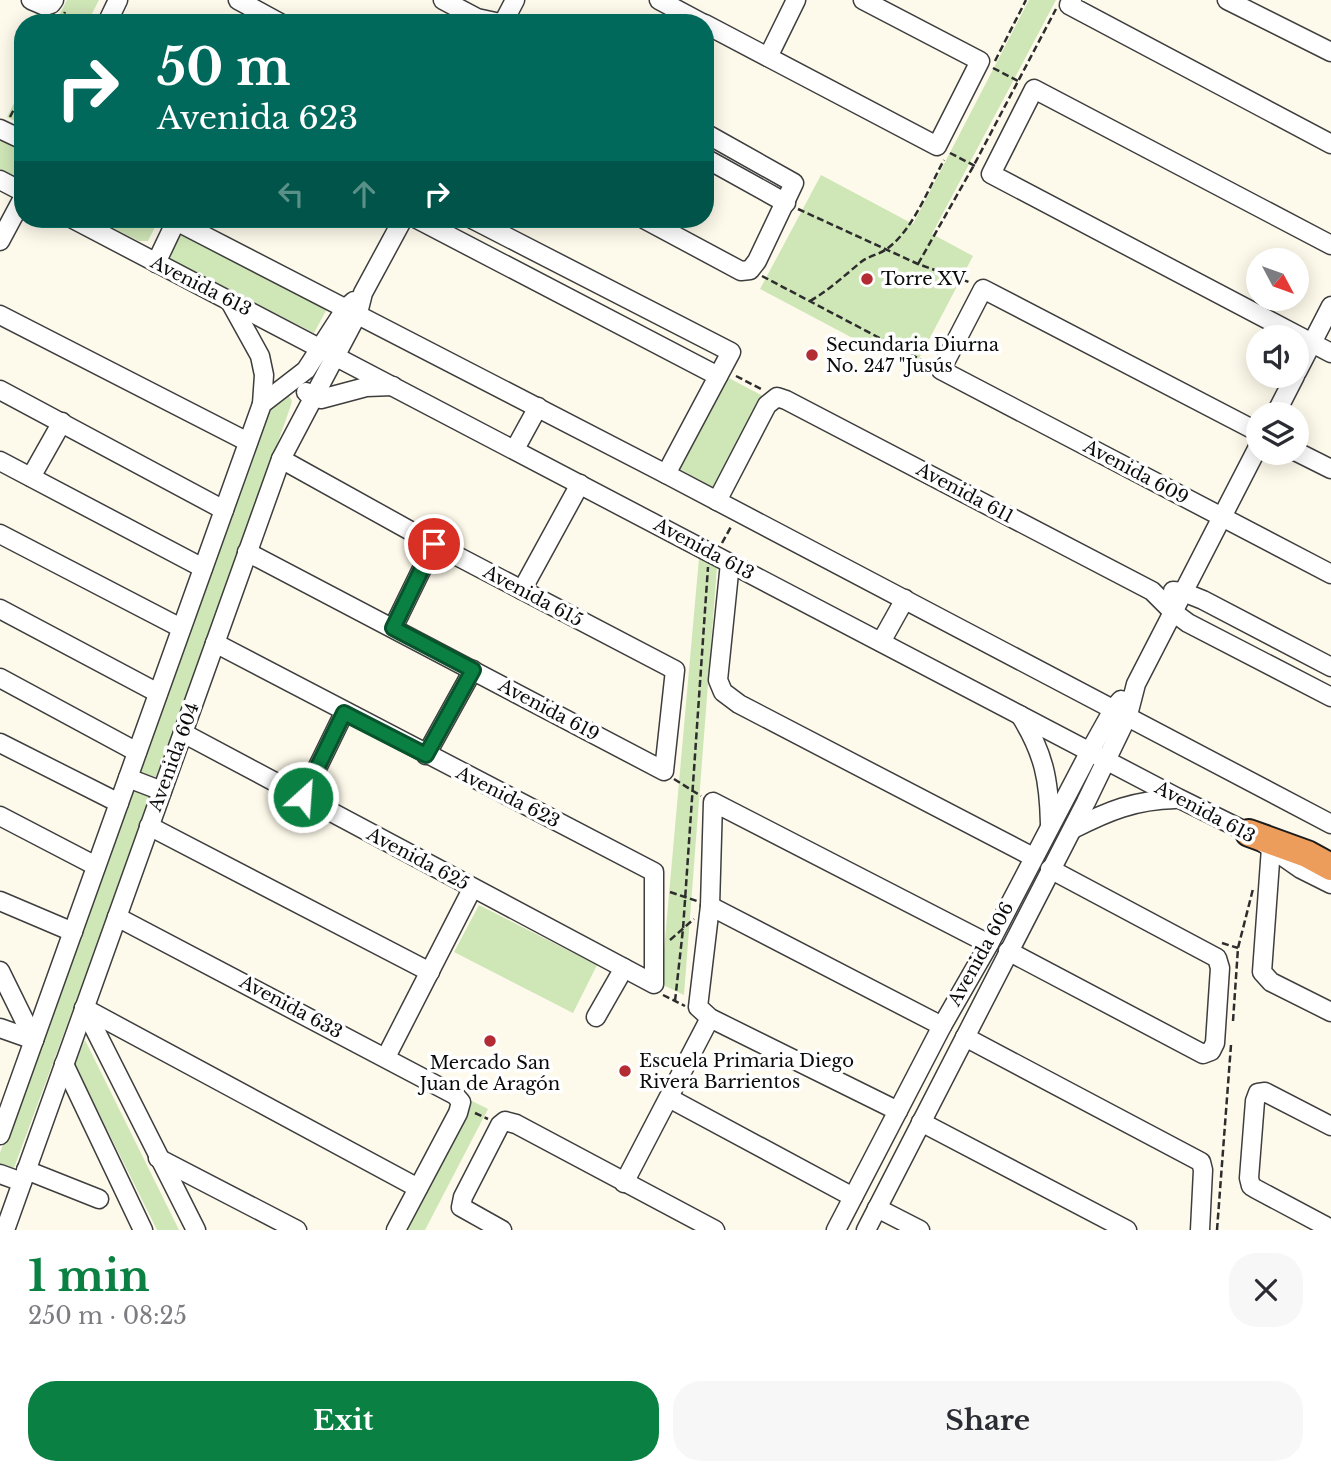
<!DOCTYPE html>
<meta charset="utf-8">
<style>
body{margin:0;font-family:"Libre Baskerville",serif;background:#f7f7f7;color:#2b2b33;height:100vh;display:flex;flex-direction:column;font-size:26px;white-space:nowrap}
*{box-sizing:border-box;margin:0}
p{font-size:23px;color:#7c7c81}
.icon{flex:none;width:38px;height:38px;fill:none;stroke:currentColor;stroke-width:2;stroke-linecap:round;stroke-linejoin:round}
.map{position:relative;height:1230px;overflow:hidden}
.drawer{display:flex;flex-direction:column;background:#fff;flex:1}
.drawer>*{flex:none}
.banner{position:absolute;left:14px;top:14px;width:700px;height:214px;border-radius:28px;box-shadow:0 4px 18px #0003;background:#00695c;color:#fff;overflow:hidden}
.needle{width:46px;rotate:131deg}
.controls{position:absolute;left:1246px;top:248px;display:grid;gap:14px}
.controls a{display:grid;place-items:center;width:63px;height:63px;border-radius:50%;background:#fff;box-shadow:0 4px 18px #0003;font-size:35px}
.pin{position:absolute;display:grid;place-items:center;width:60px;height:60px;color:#fff;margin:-30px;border:4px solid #fff;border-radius:50%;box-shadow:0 2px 7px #0007}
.me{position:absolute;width:77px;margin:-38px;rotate:26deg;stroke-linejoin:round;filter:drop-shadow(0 0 5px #0008)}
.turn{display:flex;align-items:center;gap:24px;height:147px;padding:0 28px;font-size:32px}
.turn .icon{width:91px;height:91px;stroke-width:2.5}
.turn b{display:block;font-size:49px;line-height:60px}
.lanes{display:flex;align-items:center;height:66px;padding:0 28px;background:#0003;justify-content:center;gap:35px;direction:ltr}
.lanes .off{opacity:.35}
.round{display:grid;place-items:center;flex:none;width:74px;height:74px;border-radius:28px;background:#f7f7f7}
.summary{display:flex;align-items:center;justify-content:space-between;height:119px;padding:0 28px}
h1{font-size:42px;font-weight:800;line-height:52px;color:#0b8043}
.cta{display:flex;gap:14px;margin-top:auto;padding:14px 28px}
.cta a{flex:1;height:80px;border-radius:28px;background:#0b8043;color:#fff;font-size:28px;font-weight:800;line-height:80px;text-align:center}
.cta a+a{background:#f7f7f7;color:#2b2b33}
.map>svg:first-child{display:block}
</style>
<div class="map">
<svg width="1331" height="1230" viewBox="0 0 1331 1230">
<rect width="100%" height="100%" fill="#fefaeb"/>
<!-- green -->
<g fill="#cfe6b7">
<path d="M67,0H99L87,23H55Z"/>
<path d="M1029,0H1056L932,234L973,256L913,370L760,289L821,175L913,224Z"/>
<path d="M23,85V125L7,117Z"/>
<path d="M0,136L23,148V181L0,169Z"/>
<path d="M95,219H153L156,225L148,241H139Z"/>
<path d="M184,233L328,307L314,333L171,259L170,253L179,235Z"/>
<path d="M725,376L763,396L714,488L676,467Z"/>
<path d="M287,392L292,401L290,408L159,778L136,771L267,404Z"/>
<path d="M699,558L717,567L684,995L661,984Z"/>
<path d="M131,785L153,793L14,1168L0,1164V1153Z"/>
<path d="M479,905L597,965L573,1013L454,952Z"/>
<path d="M85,1040L179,1230H157L74,1063Z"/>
<path d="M468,1099L488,1109L425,1230H399Z"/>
</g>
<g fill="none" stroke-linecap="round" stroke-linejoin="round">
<defs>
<g id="minor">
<path d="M31,0L45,6L51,4L54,0"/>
<path d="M238,0L280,23"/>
<path d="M443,0L477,18L500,23"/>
<path d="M659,0L702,23"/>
<path d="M1072,0L1069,5L1331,144"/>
<path d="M1227,0L1331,52"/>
<path d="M107,23L118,0"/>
<path d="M503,23L515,0"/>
<path d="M705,24L937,146L980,61L863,0"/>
<path d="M768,57L796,0"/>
<path d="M0,129L23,140"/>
<path d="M705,158L786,203"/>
<path d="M0,180L23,192"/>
<path d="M73,219L1178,798L1249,833L1301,869L1331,884"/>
<path d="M172,219L666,474L1331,824"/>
<path d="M417,219L718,376"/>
<path d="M472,219L731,352L666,474"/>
<path d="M644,219L741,271L750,270L757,261L794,183L705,133"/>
<path d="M0,241L23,198"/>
<path d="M1331,245L1034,89L991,174L1331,353"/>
<path d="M156,263L176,221"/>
<path d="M229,300L260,356L264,375L262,404"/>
<path d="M0,315L248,442"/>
<path d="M1297,372L1331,306"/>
<path d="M0,390L224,510"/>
<path d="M306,392L312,397L321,399L366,387L393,386"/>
<path d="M1275,415L1295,376"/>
<path d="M1258,432L983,289L941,370L1331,574"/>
<path d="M515,449L538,407"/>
<path d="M1297,452L1331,469"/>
<path d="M0,461L203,568"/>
<path d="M31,477L62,422"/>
<path d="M717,501L767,405L777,397L786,400L1152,591L1173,612L1188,623L1331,697"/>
<path d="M0,534L181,628"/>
<path d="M247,552L664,771L675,670L434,544L281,459"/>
<path d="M730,563L718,680L723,692L739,704L1033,857"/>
<path d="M522,590L580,484"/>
<path d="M1173,591L1183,592L1203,600L1331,667"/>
<path d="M0,609L158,693"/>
<path d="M393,628L434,544"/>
<path d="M881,642L905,599"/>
<path d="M0,678L137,752"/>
<path d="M1020,715C1044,753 1049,780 1050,824"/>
<path d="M183,733L654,984V872L215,643"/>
<path d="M0,743L119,803"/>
<path d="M426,755L473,670"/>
<path d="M128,778L162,791"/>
<path d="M303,797L344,713"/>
<path d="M0,816L96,866"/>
<path d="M149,826L430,972"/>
<path d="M1073,829C1108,811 1135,800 1175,799"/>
<path d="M1271,848L1262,972L1271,982L1331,1012"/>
<path d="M0,901L73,932"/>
<path d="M710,906L942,1026"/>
<path d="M117,917L455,1095L461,1102L458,1113L396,1230"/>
<path d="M1008,951L1203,1054L1211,1051L1215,1043L1220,968L1217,958L1050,869"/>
<path d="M0,971L34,1040"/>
<path d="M84,1008L418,1188"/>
<path d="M84,1008L196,1230"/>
<path d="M596,1017L624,968"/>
<path d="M0,1028L34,1040"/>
<path d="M965,1037L1201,1162L1203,1170L1200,1230"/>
<path d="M386,1057L472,889"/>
<path d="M64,1064L143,1230"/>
<path d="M669,1098L853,1197"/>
<path d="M898,1111L710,1018L698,1007L710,906L713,802L989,944"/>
<path d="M921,1122L1127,1230"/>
<path d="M1331,1126L1265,1092L1258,1093L1255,1101L1249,1178L1251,1186L1256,1189L1331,1229"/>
<path d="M0,1135L262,404L306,370L346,308L354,301"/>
<path d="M158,1158L297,1230"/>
<path d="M26,1170L99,1199"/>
<path d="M0,1174L22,1182"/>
<path d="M624,1183L710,1018"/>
<path d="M877,1208L920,1230"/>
<path d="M5,1230L281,459L358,313L363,293L403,219"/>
<path d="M502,1230L461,1207L463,1197L500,1125L505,1121L516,1124L715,1230"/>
<path d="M836,1230L942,1026L989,944L1090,751L1114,708L1121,700"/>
<path d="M866,1230L1086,802L1128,715L1136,684L1258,447"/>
</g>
<path id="highway" d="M1249,833L1307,854L1331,867"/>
</defs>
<!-- minor casing -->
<use href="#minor" stroke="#3e3e3e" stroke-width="21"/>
<!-- highway casing -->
<use href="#highway" stroke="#1c1c1c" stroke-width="30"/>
<!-- path -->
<g stroke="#2d2d2d" stroke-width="2.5" stroke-dasharray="7 3.5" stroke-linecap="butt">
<path d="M60,23L65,12"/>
<path d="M995,61L1026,0"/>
<path d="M993,68L1018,81"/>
<path d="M10,117L23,92"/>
<path d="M950,153L975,166"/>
<path d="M798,209L918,264L969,282"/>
<path d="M918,264L974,165L1056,9"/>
<path d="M762,276L927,363"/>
<path d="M810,301C829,290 844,276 861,262C868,256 878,255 885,250C912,233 929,187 944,160"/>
<path d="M736,376L761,389"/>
<path d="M722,543L732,525"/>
<path d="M674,779L701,796"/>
<path d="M670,892L697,901"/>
<path d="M670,940L694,919"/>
<path d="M1222,943L1238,948"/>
<path d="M663,995L685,1006"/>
<path d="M675,1001L683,929L708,567"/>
<path d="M1233,1021L1238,948L1253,889"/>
<path d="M475,1113L488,1119"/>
<path d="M1217,1230L1231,1045"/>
</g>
<!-- minor -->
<use href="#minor" stroke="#fff" stroke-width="18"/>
<!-- highway -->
<use href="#highway" stroke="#ec9d5b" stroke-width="26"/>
</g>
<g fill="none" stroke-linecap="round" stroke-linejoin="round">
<defs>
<path id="route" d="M303,797L344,713L426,755L473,670L393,628L434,544"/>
</defs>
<!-- route casing -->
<use href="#route" stroke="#07532c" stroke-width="18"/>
<!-- route -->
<use href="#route" stroke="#0b8043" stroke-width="12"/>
</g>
<!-- markers -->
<g fill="#b32c33" stroke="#fff" stroke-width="2.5">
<circle cx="867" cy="279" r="7"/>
<circle cx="812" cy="355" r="7"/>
<circle cx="490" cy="1041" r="7"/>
<circle cx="625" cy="1071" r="7"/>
</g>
<g text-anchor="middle" stroke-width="7" stroke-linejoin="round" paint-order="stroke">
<!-- poi labels -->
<g font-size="18" fill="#0b0b0b" stroke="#fff" text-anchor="start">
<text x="881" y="285">Torre XV</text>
<text x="826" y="351">Secundaria Diurna<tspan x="826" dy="21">No. 247 "Jusús</tspan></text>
<text x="639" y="1067">Escuela Primaria Diego<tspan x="639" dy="21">Rivera Barrientos</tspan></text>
<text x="490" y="1069" text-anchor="middle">Mercado San<tspan x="490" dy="21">Juan de Aragón</tspan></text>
</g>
<!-- street labels -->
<g font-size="18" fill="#0b0b0b" stroke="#fff">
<text transform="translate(201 286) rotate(27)" y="6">Avenida 613</text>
<text transform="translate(1136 472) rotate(28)" y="6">Avenida 609</text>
<text transform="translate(965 493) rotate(28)" y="6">Avenida 611</text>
<text transform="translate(704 549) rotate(28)" y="6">Avenida 613</text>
<text transform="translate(533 596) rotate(28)" y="6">Avenida 615</text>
<text transform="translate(549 710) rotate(28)" y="6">Avenida 619</text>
<text transform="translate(174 757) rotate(-70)" y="6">Avenida 604</text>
<text transform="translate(508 797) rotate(27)" y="6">Avenida 623</text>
<text transform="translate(1205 812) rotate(28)" y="6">Avenida 613</text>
<text transform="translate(418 859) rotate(28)" y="6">Avenida 625</text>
<text transform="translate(981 954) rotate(-61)" y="6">Avenida 606</text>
<text transform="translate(291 1007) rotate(28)" y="6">Avenida 633</text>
</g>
</g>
</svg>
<div class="controls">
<a><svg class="needle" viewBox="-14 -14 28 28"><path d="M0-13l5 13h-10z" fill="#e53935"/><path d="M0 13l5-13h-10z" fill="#7c7c81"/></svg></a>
<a><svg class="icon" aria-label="sound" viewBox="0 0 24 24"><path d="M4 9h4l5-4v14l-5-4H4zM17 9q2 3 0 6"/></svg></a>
<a><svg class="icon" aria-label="layers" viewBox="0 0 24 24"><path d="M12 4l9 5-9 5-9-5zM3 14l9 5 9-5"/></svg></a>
</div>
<div class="pin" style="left:434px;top:544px;background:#d93025"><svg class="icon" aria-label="arrive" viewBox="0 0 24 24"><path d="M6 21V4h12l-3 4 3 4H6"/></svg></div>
<svg class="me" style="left:303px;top:797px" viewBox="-20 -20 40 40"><circle r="17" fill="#0b8043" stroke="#fff" stroke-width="3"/><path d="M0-11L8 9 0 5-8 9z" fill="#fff"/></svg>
<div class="banner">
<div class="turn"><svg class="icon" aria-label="right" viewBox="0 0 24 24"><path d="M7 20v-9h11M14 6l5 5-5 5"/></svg><div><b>50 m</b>Avenida 623</div></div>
<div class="lanes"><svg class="icon off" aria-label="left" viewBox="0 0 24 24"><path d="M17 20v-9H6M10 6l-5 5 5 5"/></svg><svg class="icon off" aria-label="ahead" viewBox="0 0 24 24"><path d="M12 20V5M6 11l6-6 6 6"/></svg><svg class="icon" aria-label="right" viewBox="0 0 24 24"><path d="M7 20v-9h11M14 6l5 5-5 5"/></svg></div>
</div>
</div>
<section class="drawer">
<div class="summary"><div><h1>1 min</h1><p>250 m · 08:25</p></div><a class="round"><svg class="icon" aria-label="close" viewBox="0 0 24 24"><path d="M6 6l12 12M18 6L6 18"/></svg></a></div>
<div class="cta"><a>Exit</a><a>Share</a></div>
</section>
